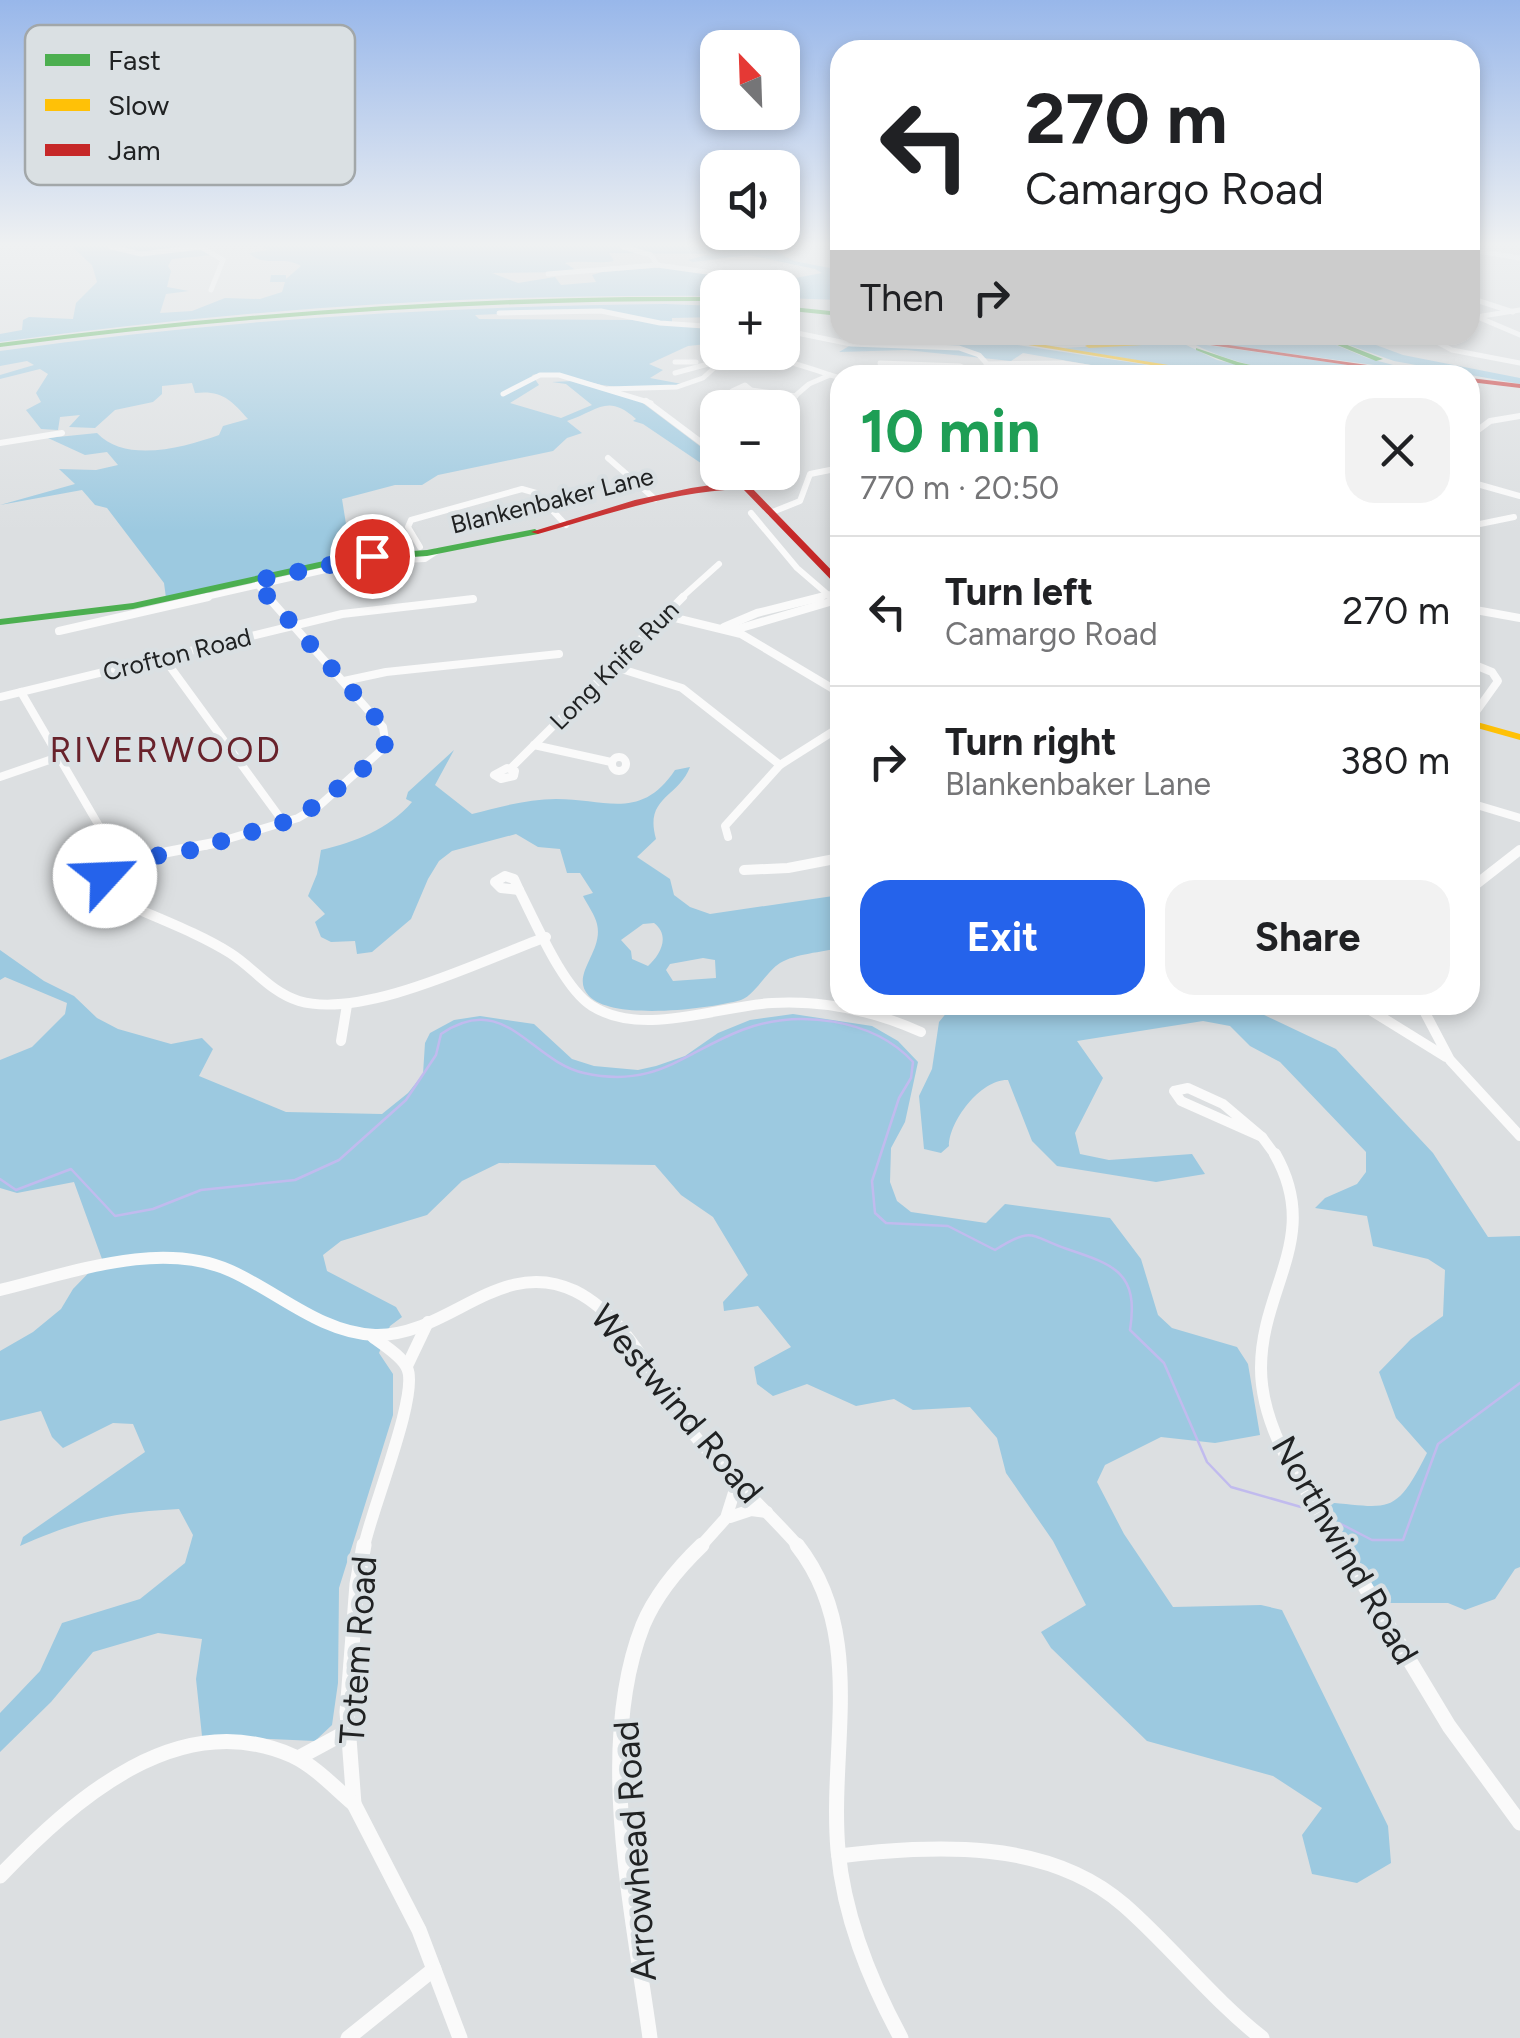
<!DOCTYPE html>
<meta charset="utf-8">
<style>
body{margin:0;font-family:Figtree,sans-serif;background:#f2f2f2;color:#202124;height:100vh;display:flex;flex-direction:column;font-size:38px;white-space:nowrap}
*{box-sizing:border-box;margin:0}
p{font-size:32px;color:#757577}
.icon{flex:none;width:55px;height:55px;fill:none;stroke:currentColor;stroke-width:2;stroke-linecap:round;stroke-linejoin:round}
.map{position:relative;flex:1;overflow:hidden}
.drawer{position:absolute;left:830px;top:365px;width:650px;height:650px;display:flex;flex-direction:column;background:#fff;border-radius:30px;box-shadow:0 5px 15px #0003}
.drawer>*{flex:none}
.hud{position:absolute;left:830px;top:40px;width:650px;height:305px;border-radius:30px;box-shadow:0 5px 15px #0003;background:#fff;color:#202124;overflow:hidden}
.needle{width:65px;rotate:337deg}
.buttons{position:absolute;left:700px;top:30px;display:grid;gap:20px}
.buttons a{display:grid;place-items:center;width:100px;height:100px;border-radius:20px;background:#fff;box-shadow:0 5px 15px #0003;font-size:50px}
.pin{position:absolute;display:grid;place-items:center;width:85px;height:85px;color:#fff;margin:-42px;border:5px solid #fff;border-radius:50%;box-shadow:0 2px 10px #0007}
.me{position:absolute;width:110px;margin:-55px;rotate:65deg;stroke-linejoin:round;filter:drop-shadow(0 0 8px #0008)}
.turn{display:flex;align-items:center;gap:35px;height:210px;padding:0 30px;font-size:45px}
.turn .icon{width:130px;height:130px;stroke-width:2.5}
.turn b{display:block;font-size:70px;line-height:85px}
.then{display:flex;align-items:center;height:95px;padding:0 30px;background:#0003;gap:20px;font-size:38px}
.round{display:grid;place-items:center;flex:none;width:105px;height:105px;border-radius:30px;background:#f2f2f2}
.head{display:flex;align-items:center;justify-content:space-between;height:170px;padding:0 30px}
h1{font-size:60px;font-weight:700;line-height:75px;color:#1e9e55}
.action{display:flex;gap:20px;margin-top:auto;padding:20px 30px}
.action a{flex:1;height:115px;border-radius:30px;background:#2563eb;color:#fff;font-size:40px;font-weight:700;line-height:115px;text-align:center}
.action a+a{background:#f2f2f2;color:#202124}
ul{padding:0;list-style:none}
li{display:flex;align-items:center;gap:30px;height:150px;padding:0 30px;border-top:2px solid #e0e0e0}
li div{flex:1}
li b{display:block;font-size:38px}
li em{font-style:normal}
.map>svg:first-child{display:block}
</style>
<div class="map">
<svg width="1520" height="2038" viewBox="0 0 1520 2038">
<rect width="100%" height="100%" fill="#dcdfe1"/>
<!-- green -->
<g fill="#9cc9e0" fill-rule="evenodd">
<path d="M72,247H195L212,255L172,259L168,266L171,271L167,287L189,291L166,294L160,313L192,311L225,298L260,299L282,292L285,282H270L271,275H286V279L301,266C284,255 264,268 249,253L268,250L262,247H717C738,251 755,247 777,247L772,249L794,261L840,270V300L783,298L782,288L747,287L822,273L815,269L749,255L693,262L688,260L710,254L609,253L614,261C599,264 582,260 565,263L579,272L492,273L518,283L555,277L561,285L596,282L592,275L602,272L666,267L716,275L720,287L717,296C477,293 239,309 0,342V334L22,330L23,320L29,317L73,319L76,303L97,282L92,265Z"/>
<path d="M666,304L717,306V317L672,318V322H665L592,310L475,315L479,319L632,320L717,329V343L688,346L649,364L663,370L650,378L682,384C656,389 629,389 602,385C576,380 558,369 532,375L539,385L510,403L561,418L592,405L566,384L552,382L573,381L640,401L717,459L718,472L732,473L738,482L727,484L726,475L717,474L643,424L633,421L636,419C607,393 598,411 567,421L582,433L567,438L553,451L438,475L422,485H395L342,499L346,524L365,554L166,598L164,583L107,508L95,505L82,490L0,505L75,484L59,469L96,470L118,465L107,452L85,455L48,438L97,433C126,464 185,447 219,435L223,426L248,419C231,400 222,390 195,393L192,383L162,386V394L153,402L115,410L95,428L69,427L80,415L60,417L58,430L41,429L26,410L41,402L36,393L48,374L40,369L0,379V375L34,365L27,361L0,366V351C221,320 443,306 666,304Z"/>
<path d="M908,335H953L1213,375H1147L1023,353L1011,361L906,350L839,352L851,345H899L896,342L913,338Z"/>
<path d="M981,335H1132L1169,340L1089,345Z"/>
<path d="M1208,335H1312L1367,358L1412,370L1189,340Z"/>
<path d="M1321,335H1349L1403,355L1520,378V384L1394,361Z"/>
<path d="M1180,342L1217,360L1279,375L1214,373L1062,348Z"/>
<path d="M1192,343L1421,375C1342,375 1264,381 1192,343Z"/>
<path d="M454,750L435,785L472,814C499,807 528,799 556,799C606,799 641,821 675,770L690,767C678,798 644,797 656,839L637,857L670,879L674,895L690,907L710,914L840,895V948C822,952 795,954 780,963C766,972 755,995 741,1000C709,1009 613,1021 589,996C569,975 604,952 597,924C595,915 587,904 583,896L593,893L580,873H567L560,849L538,847L516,834L452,851L439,861L428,879L411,919L372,952L357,954L355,941L331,942L321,937L315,922L325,914L308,896L317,874L321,850C355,842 389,829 412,802L406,799L408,792ZM654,923C671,936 660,955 648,966L632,959L631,951L621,940L643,924ZM703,958L715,960L716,978L673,981L666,970L670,964Z"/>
<path d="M0,950L44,981L74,996L97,1018L118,1029L171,1044L202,1038L213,1049L199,1076L286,1112L382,1114L408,1093L423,1074L425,1043L430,1033L454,1020L480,1016L534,1024L572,1059L594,1066L638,1070L656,1066L685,1056L718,1033L750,1020L793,1014L872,1026L898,1041L918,1062L905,1122L891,1148L890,1182L897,1201L911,1212L986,1223L1005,1204L1110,1218L1141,1259L1158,1315L1172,1328L1237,1347L1248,1364L1260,1435L1215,1443L1161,1437L1105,1465L1097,1482L1124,1534L1173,1607L1261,1605L1282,1610L1388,1826L1391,1863L1357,1883L1312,1874L1302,1835L1322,1808L1273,1776L1147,1741L1051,1648L1041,1632L1086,1605L1053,1541L1006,1473L997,1438L970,1407L913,1410L894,1399L856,1406L807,1384L773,1396L757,1384L754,1367L791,1347L758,1306L724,1311L723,1302L748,1275L713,1217L681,1195L655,1165L499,1163L462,1181L427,1215L341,1241L323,1255L327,1271L396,1307L402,1317L390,1326L379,1353L393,1374V1415L339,1588L338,1683L332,1725L315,1741L202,1736L196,1679L202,1639L158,1633L93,1652L51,1702L0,1752V1713L40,1671L62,1623L140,1599L185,1563L193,1535L179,1509C116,1512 78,1520 20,1546L23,1537L145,1452L133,1424L113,1423L63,1448L52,1437L41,1411L0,1421V1351L33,1332L61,1309L73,1289L102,1259L74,1182L17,1193L0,1188V1060L32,1047L65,1014L67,1003L5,977L0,980Z"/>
<path d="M953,1005H1243L1336,1049L1433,1153L1488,1237L1520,1236V1567L1515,1569L1495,1599L1465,1610L1448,1603H1383L1325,1502C1391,1508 1395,1516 1427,1453L1396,1418L1379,1372L1411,1339L1443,1316L1445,1270L1428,1259L1373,1246L1367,1216L1315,1208L1325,1198L1357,1184L1366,1172V1152L1280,1062L1250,1046L1230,1026L1203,1021L1077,1041L1103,1078L1075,1133L1080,1154L1109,1160L1192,1154L1205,1174L1156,1182L1057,1166L1032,1141L1008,1080C981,1079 949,1121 949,1146L941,1153L924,1149L919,1096L932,1069L939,1022Z"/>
</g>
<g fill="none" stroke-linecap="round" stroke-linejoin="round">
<!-- stream -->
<g stroke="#c1bbee" stroke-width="2.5">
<path d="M0,1179L16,1190L71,1169L115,1216L153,1209L201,1190L295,1180L339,1160L406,1100L436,1055L441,1034C506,990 530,1061 584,1073C655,1089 683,1053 742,1030C797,1009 873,1018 913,1062L911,1078L899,1098L872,1181L875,1213L886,1223L948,1226L995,1250C1034,1225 1031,1237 1067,1249C1115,1265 1139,1273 1130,1330L1164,1363L1207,1462L1231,1487L1301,1507"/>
<path d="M1339,1523L1372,1540H1403L1438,1444L1520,1383"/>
</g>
<!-- street-far5 -->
<g stroke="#fafafa" stroke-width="5">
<path d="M111,247L141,254L201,247L223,260L211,290"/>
<path d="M623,247L651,255L657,265"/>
<path d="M1470,250L1520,258"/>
<path d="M548,274L657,265L721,274L748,273"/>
<path d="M1470,298L1513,312"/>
<path d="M499,313L601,311L660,323L718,327"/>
<path d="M1470,318L1520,310"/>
<path d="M1480,318L1520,335"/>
<path d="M782,330L851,344L959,348L979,355L997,375"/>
<path d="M1424,335L1452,350L1520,363"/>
<path d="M675,362H696"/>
<path d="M880,363L960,366L980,374L993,373"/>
<path d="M986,364L1062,363L1139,375"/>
<path d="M675,373L712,363"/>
<path d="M745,385L751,390L732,391Z"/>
<path d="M608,389L677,387L703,378L713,369L711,363C754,345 798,365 840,378"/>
<path d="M751,390L796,396"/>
<path d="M503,394L540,375H559L651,403"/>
<path d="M787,403L809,384L830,375"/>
</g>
<!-- street-far4 -->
<g stroke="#fafafa" stroke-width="6">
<path d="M646,401L718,455"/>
<path d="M782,408L790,401"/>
<path d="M1470,436L1490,421L1520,416"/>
<path d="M0,443L62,433"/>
<path d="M608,458L655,499"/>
<path d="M735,472L745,486"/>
<path d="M1470,482L1520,496"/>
<path d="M751,513L797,568L833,599"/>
<path d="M770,513L800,501L810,474L840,468"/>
<path d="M1470,526L1514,517"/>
<path d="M420,547L408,527L411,520L522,489L536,493L566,525"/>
<path d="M254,581L270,599"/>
<path d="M197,599L361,562L425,559L437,551"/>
<path d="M680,599L719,564"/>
<path d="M811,599L840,592"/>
</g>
<!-- street-far3 -->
<g stroke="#fafafa" stroke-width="8">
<path d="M831,597L840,605"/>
<path d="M1470,609L1520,618"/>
<path d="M663,615L741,634L840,693"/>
<path d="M724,627L757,613L821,597"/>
<path d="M734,630L833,601"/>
<path d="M59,631L208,597"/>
<path d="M163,657L284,823"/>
<path d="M1470,663L1492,672L1498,681L1470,720"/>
<path d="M615,667L682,688L780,765"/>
<path d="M344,681L386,672L559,654"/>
<path d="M21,692L102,831L106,846"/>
<path d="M0,697L342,614L473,599"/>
<path d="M534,745L611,762"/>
<circle cx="619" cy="764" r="7"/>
<path d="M507,768L515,771L514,776L501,779L494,775Z"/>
<path d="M511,768L683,597"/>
<path d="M0,777L58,757"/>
<path d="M1470,803L1520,818"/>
<path d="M728,837L725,826L780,765L840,727"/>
<path d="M205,846L298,818L320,805L386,746L383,727L268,597"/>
</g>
<!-- street-far2 -->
<g stroke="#fafafa" stroke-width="10">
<path d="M106,843L105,885L113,898C151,916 195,931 230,953C254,968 270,992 299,1001C363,1020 483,960 546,937"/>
<path d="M106,864L214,843"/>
<path d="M744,870L788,868L840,858"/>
<path d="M505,876L514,879L519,890L501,888L495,882Z"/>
<path d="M1470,889L1520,850"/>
<path d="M519,890C535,921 563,988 592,1006C643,1038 717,1006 772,1003C824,1000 874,1011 921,1032"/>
<path d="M1362,1005L1446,1057"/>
<path d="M1421,1005L1450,1060L1520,1136"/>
<path d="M1373,1010L1406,1005"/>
<path d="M341,1041L347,1005"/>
<path d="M1188,1088L1223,1104L1262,1137L1181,1101L1174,1091Z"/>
<path d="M1262,1137L1276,1156"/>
</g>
<!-- street-far1 -->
<g stroke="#fafafa" stroke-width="12">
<path d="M1275,1154C1322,1237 1261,1287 1261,1368C1261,1434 1308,1493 1341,1547"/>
<path d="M0,1290C71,1273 160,1239 231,1271C278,1292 321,1333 375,1335C448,1337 500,1255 575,1291C631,1319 658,1390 695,1436C727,1476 766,1509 799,1547"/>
<path d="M407,1366L428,1322"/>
<path d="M730,1517L751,1510L767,1512"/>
<path d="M364,1547C370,1513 420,1393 407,1368C402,1356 383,1345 373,1337"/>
<path d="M700,1547L726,1518L737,1483"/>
</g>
<!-- street -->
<g stroke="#fafafa" stroke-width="15">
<path d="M364,1545L357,1584L347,1712L354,1804L419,1930L460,2038"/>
<path d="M797,1545C867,1634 829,1746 838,1850C844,1917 869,1979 901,2038"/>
<path d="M1340,1545L1449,1726L1520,1823"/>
<path d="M298,1758L348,1731"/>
<path d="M839,1856C934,1845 1047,1838 1124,1905C1173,1948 1211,1998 1262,2038"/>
<path d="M0,1876C74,1799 179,1705 293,1756C316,1767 335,1788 354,1804"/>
<path d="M348,2038L434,1969"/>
<path d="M650,2038C633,1913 595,1746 643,1625C656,1594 678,1568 702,1545"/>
</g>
<!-- fast -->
<g fill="#4caf50" fill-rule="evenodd">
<path d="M628,297H718V301C476,300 240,316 0,347V343C209,316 417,300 628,297Z"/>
<path d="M782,306L840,312V316L782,310Z"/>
<path d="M1313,335H1322L1383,359L1376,361Z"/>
<path d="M1196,348L1238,362L1293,375C1259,375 1227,363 1196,350Z"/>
<path d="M535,529L539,532L538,534L427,556L351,561L133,609L0,625V619L133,603L351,555L427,550Z"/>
</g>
<!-- slow -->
<g fill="#ffc107" fill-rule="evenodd">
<path d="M967,335H983L1230,375H1212Z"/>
<path d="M1158,341L1160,344L1089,348L1085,346L1089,344Z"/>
<path d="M1470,720L1520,734V740L1470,726Z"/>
</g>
<!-- jam -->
<g fill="#c62828" fill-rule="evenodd">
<path d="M1141,335H1159L1437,375H1417Z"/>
<path d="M1470,378L1520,384V388L1470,382Z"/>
<path d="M718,484H748L840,579V587L837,586L743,489C672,491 606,515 538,534L531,532L635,500L691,488Z"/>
</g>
</g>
<!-- sky -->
<linearGradient id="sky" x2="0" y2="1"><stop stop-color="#98b7ea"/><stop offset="0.46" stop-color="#eff1f2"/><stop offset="1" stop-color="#eff1f2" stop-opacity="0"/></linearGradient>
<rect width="1520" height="532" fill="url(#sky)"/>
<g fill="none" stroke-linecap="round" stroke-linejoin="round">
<!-- route -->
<path stroke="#2563eb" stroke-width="18" stroke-dasharray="0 32.4" d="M105,876L106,864L192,850L298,818L361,771L387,742L383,726L254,581L372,556"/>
</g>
<g text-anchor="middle" stroke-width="9" stroke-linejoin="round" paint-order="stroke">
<!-- far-street labels -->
<g font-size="25" fill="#202223" stroke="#dae0e3">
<text transform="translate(552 500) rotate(-14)" y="9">Blankenbaker Lane</text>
<text transform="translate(177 654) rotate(-14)" y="9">Crofton Road</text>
<text transform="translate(614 665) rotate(-45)" y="9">Long Knife Run</text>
</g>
<!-- quarter labels -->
<g font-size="35" letter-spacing="2.5" fill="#68222b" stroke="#dae0e3">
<text x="166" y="762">RIVERWOOD</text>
</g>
<!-- near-street labels -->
<g font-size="35" fill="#202223" stroke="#dae0e3">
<text transform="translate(677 1404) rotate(50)" y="12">Westwind Road</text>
<text transform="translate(1345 1550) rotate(60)" y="12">Northwind Road</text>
<text transform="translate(358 1650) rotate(-86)" y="12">Totem Road</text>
<text transform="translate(635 1851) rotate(-94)" y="12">Arrowhead Road</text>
</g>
</g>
<!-- legend -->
<rect x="25" y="25" width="330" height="160" rx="15" fill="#dae0e3" stroke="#a2a7a9" stroke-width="2.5"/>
<rect x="45" y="54" width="45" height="12" fill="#4caf50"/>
<rect x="45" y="99" width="45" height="12" fill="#ffc107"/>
<rect x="45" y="144" width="45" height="12" fill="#c62828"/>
<g font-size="28" fill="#202223">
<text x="108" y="70">Fast</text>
<text x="108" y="115">Slow</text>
<text x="108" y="160">Jam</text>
</g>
</svg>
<div class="buttons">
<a><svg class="needle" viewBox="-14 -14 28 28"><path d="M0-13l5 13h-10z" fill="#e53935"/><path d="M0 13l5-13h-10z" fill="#757577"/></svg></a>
<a><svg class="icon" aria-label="sound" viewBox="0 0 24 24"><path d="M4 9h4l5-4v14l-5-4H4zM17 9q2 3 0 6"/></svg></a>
<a>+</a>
<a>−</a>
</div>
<div class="pin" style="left:372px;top:556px;background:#d93025"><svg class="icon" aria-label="arrive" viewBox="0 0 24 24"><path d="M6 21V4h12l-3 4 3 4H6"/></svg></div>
<svg class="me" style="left:105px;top:876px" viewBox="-20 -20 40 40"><circle r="19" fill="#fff"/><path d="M0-13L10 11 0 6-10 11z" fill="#2563eb"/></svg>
<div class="hud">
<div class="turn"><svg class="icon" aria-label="left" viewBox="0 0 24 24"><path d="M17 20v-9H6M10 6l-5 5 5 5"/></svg><div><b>270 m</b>Camargo Road</div></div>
<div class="then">Then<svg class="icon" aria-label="right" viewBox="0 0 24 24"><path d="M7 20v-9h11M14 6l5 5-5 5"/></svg></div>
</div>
<section class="drawer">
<div class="head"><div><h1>10 min</h1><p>770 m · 20:50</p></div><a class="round"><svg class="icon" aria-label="close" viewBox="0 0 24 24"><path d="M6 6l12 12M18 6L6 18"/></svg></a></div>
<ul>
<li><svg class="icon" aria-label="left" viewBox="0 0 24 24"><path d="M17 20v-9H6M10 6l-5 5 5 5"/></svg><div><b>Turn left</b><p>Camargo Road</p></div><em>270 m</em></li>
<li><svg class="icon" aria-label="right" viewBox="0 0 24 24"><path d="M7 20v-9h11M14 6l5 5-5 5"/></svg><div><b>Turn right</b><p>Blankenbaker Lane</p></div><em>380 m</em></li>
</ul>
<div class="action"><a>Exit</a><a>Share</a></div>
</section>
</div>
